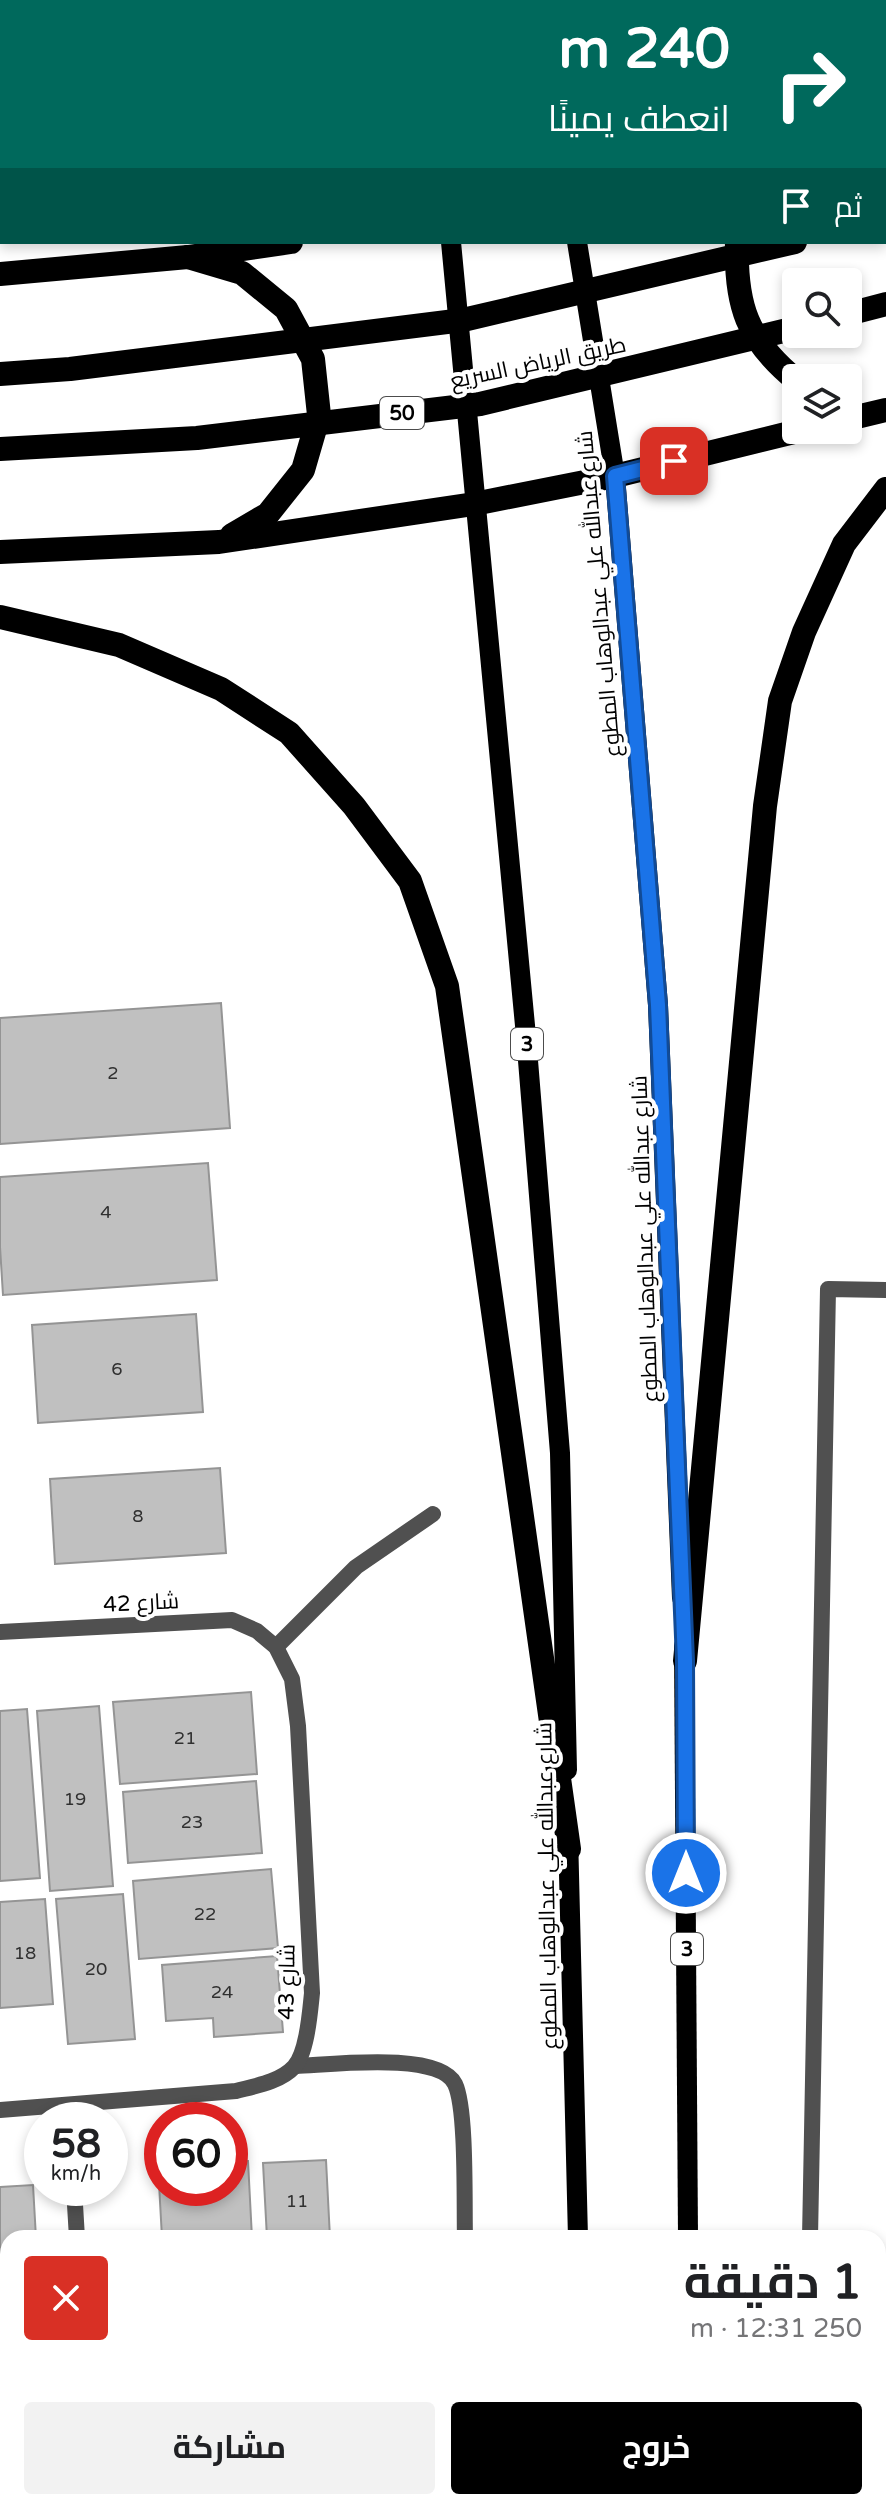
<!DOCTYPE html>
<html lang="ar">
<meta charset="utf-8">
<style>
body{margin:0;font-family:"Varela Round",Cairo,sans-serif;background:#f2f2f2;color:#202124;direction:rtl;height:100vh;display:flex;flex-direction:column;font-size:30px;white-space:nowrap}
*{box-sizing:border-box;margin:0}
p{font-size:26px;color:#757577}
.icon{flex:none;width:44px;height:44px;fill:none;stroke:currentColor;stroke-width:2;stroke-linecap:round;stroke-linejoin:round}
.map{position:relative;flex:1;overflow:hidden;direction:ltr}
.sheet{position:absolute;left:0px;top:2230px;width:886px;height:280px;display:flex;flex-direction:column;background:#fff;border-radius:24px 24px 0 0;box-shadow:0 4px 12px #0003;direction:rtl}
.sheet>*{flex:none}
.top-card{position:absolute;left:0px;top:0px;width:886px;height:244px;box-shadow:0 4px 12px #0003;direction:rtl;background:#00695c;color:#fff;overflow:hidden}
.fabs{position:absolute;left:782px;top:268px;display:grid;gap:16px}
.fabs a{display:grid;place-items:center;width:80px;height:80px;border-radius:8px;background:#fff;box-shadow:0 4px 12px #0003;font-size:40px}
.speed{position:absolute;left:24px;top:2102px;display:flex;gap:16px;font-size:40px;font-weight:700;text-align:center}
.speed>*{display:grid;place-content:center;width:104px;height:104px;border-radius:50%;background:#fff;box-shadow:0 4px 12px #0003;line-height:1}
.speed small{font-size:20px;font-weight:400}
.speed .limit{border:12px solid #d22;background:#fff;color:#111}
.pin{position:absolute;display:grid;place-items:center;width:68px;height:68px;color:#fff;margin:-34px;border-radius:16px;box-shadow:0 4px 12px #0006}
.me{position:absolute;width:88px;margin:-44px;rotate:0deg;stroke-linejoin:round;filter:drop-shadow(0 0 6px #0008)}
.turn{display:flex;align-items:center;gap:28px;height:168px;padding:0 24px;font-size:36px}
.turn .icon{width:104px;height:104px;stroke-width:2.5}
.turn b{display:block;font-size:56px;line-height:68px}
.then{display:flex;align-items:center;height:76px;padding:0 24px;background:#0003;gap:16px;font-size:30px}
.round{display:grid;place-items:center;flex:none;width:84px;height:84px;border-radius:8px;background:#f2f2f2}
.overview{display:flex;align-items:center;justify-content:space-between;height:136px;padding:0 24px}
h1{font-size:48px;font-weight:700;line-height:60px}
.primary-button{display:flex;gap:16px;margin-top:auto;padding:16px 24px}
.primary-button a{flex:1;height:92px;border-radius:8px;background:#000;color:#fff;font-size:32px;font-weight:700;line-height:92px;text-align:center}
.primary-button a+a{background:#f2f2f2;color:#202124}
.map>svg:first-child{display:block}
</style>
<div class="map">
<svg width="886" height="2510" viewBox="0 0 886 2510">
<rect width="100%" height="100%" fill="#fff"/>
<!-- building -->
<g fill="#c0c0c0" stroke="#949494" stroke-width="2">
<path d="M221,1003L230,1128L0,1144V1018Z"/>
<path d="M208,1163L217,1280L3,1295L0,1247V1177Z"/>
<path d="M196,1314L203,1412L38,1423L32,1325Z"/>
<path d="M220,1468L226,1553L55,1564L50,1479Z"/>
<path d="M251,1692L257,1774L120,1784L113,1702Z"/>
<path d="M99,1706L113,1886L50,1891L37,1711Z"/>
<path d="M27,1709L40,1878L0,1881V1711Z"/>
<path d="M256,1781L262,1853L128,1863L123,1792Z"/>
<path d="M271,1869L278,1948L139,1959L133,1881Z"/>
<path d="M123,1894L135,2039L68,2044L56,1899Z"/>
<path d="M45,1899L53,2004L0,2008V1902Z"/>
<path d="M277,1956L283,2032L214,2037L213,2018L166,2021L162,1965Z"/>
<path d="M326,2160L330,2238H267L263,2163Z"/>
<path d="M248,2161L252,2238H162L158,2165H162V2188H230V2162Z"/>
<path d="M33,2185L36,2238H8V2283H0V2187Z"/>
<path d="M8,2319V2382L0,2383V2320Z"/>
<path d="M8,2390V2457H0V2391Z"/>
<path d="M8,2466V2502H62L63,2510H0V2467Z"/>
<path d="M171,2502H347L348,2510H172Z"/>
</g>
<g fill="none" stroke-linecap="round" stroke-linejoin="round">
<!-- lane -->
<g stroke="#505050" stroke-width="16">
<path d="M0,153H2"/>
<path d="M276,1647L356,1567L433,1514"/>
<path d="M296,2066C329,2065 439,2051 455,2084C467,2109 464,2206 465,2238"/>
<path d="M810,2238L828,1289L886,1290"/>
<path d="M878,2500H886"/>
<path d="M475,2502V2510"/>
<path d="M806,2502V2510"/>
</g>
<!-- street -->
<g stroke="#505050" stroke-width="16">
<path d="M0,1632L232,1620L257,1631L276,1647L292,1679L298,1726L312,1993C310,2012 307,2053 294,2067C280,2082 255,2086 236,2091L0,2110"/>
<path d="M74,2188L77,2238"/>
<path d="M94,2502L95,2510"/>
</g>
<!-- primary -->
<g stroke="#000" stroke-width="20">
<path d="M427,0V2"/>
<path d="M542,0L543,2"/>
<path d="M451,242L526,1036L560,1453L567,1770"/>
<path d="M577,242L615,476L658,1005L682,1598"/>
<path d="M684,1646L688,2238"/>
<path d="M568,1834L578,2238"/>
<path d="M582,2502V2510"/>
<path d="M689,2510V2502"/>
</g>
<!-- highway -->
<g stroke="#000" stroke-width="24">
<path d="M305,2L306,0"/>
<path d="M884,115L886,114"/>
<path d="M884,220H886"/>
<path d="M0,225L2,224"/>
<path d="M737,242C735,305 747,340 796,380"/>
<path d="M188,257L242,273L286,309L313,359L319,415L303,470L268,514L232,535"/>
<path d="M0,274L188,257L291,242"/>
<path d="M848,314L886,304"/>
<path d="M0,374L70,369L463,320L795,242"/>
<path d="M848,419L886,410"/>
<path d="M0,449L197,438L480,404L796,328"/>
<path d="M0,552L219,542L474,504L615,476L802,430"/>
<path d="M0,617L119,645L221,689L289,733L354,806L410,881L447,986L569,1849"/>
<path d="M685,1661L765,806L780,701L804,632L844,544L886,489"/>
</g>
</g>
<g fill="none" stroke-linecap="round" stroke-linejoin="round">
<defs>
<path id="route" d="M674,461L615,476L658,1005L685,1661L686,1873"/>
</defs>
<!-- route casing -->
<use href="#route" stroke="#114b97" stroke-width="20"/>
<!-- route -->
<use href="#route" stroke="#1a73e8" stroke-width="14"/>
</g>
<g text-anchor="middle" stroke-width="8" stroke-linejoin="round" paint-order="stroke">
<!-- number labels -->
<g font-size="18" fill="#303030">
<text x="113" y="1079">2</text>
<text x="106" y="1218">4</text>
<text x="117" y="1375">6</text>
<text x="138" y="1522">8</text>
<text x="185" y="1744">21</text>
<text x="75" y="1805">19</text>
<text x="192" y="1828">23</text>
<text x="205" y="1920">22</text>
<text x="25" y="1959">18</text>
<text x="96" y="1975">20</text>
<text x="222" y="1998">24</text>
<text x="297" y="2207">11</text>
</g>
<!-- shield labels -->
<g fill="#fff" stroke="#4c4c4c" stroke-width="2">
<rect x="380" y="397" width="44" height="32" rx="6"/>
<rect x="511" y="1028" width="32" height="32" rx="6"/>
<rect x="671" y="1933" width="32" height="32" rx="6"/>
</g>
<g font-size="20" font-weight="bold" fill="#000">
<text x="402" y="420">50</text>
<text x="527" y="1051">3</text>
<text x="687" y="1956">3</text>
</g>
<!-- street labels -->
<g font-size="22" fill="#000" stroke="#fff">
<text transform="translate(538 362) rotate(-12)" y="8">طريق الرياض السريع</text>
<text transform="translate(598 594) rotate(-95)" y="8">شارع عبدالله علي عبدالوهاب المطوع</text>
<text transform="translate(644 1239) rotate(-92)" y="8">شارع عبدالله علي عبدالوهاب المطوع</text>
<text transform="translate(141 1602) rotate(-3)" y="8">شارع 42</text>
<text transform="translate(546 1886) rotate(-91)" y="8">شارع عبدالله علي عبدالوهاب المطوع</text>
<text transform="translate(286 1982) rotate(-89)" y="8">شارع 43</text>
</g>
</g>
</svg>
<div class="fabs">
<a><svg class="icon" aria-label="search" viewBox="0 0 24 24"><circle cx="10" cy="10" r="6"/><path d="M15 15l6 6"/></svg></a>
<a><svg class="icon" aria-label="layers" viewBox="0 0 24 24"><path d="M12 4l9 5-9 5-9-5zM3 14l9 5 9-5"/></svg></a>
</div>
<div class="speed"><div>58<small>km/h</small></div><div class="limit">60</div></div>
<div class="pin" style="left:674px;top:461px;background:#d93025"><svg class="icon" aria-label="arrive" viewBox="0 0 24 24"><path d="M6 21V4h12l-3 4 3 4H6"/></svg></div>
<svg class="me" style="left:686px;top:1873px" viewBox="-20 -20 40 40"><circle r="17" fill="#1a73e8" stroke="#fff" stroke-width="3"/><path d="M0-11L8 9 0 5-8 9z" fill="#fff"/></svg>
<div class="top-card">
<div class="turn"><svg class="icon" aria-label="right" viewBox="0 0 24 24"><path d="M7 20v-9h11M14 6l5 5-5 5"/></svg><div><b>240 m</b>انعطف يمينًا</div></div>
<div class="then">ثم<svg class="icon" aria-label="arrive" viewBox="0 0 24 24"><path d="M6 21V4h12l-3 4 3 4H6"/></svg></div>
</div>
<section class="sheet">
<div class="overview"><div><h1>1 دقيقة</h1><p>250 m · 12:31</p></div><a class="round" style="background:#d93025;color:#fff"><svg class="icon" aria-label="close" viewBox="0 0 24 24"><path d="M6 6l12 12M18 6L6 18"/></svg></a></div>
<div class="primary-button"><a>خروج</a><a>مشاركة</a></div>
</section>
</div>
